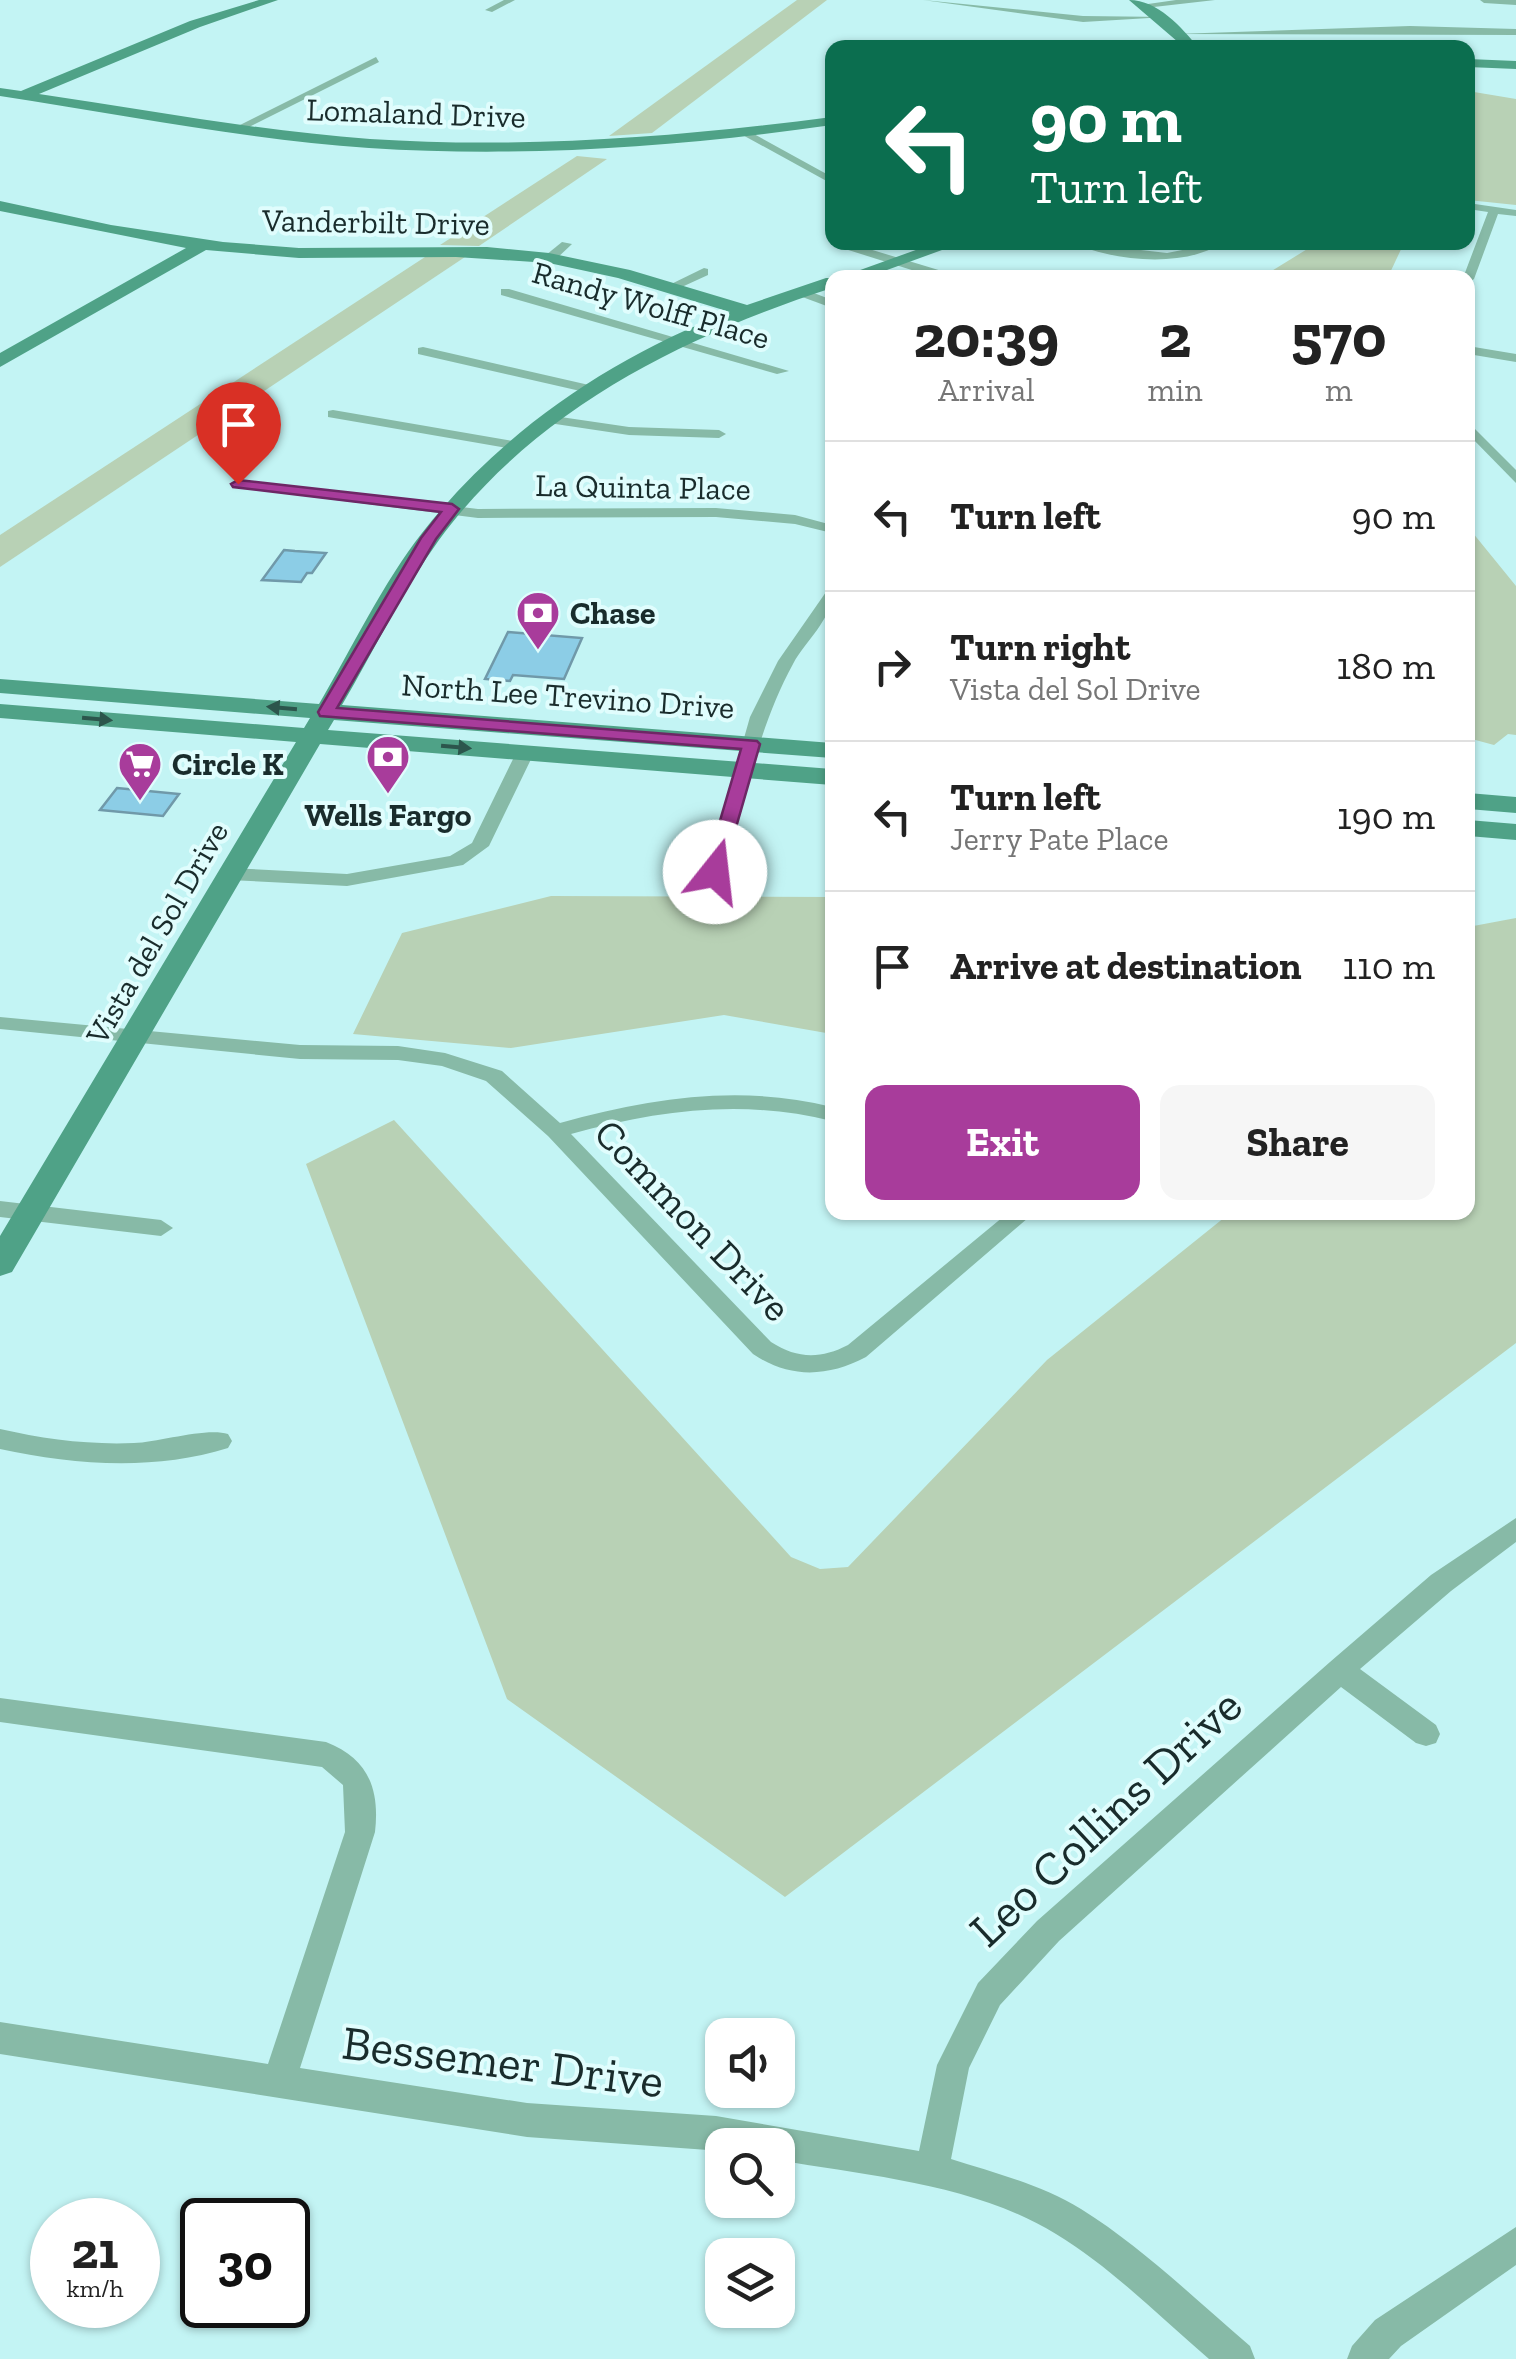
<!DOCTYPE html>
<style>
body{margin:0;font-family:"Zilla Slab",serif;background:#f6f6f6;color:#222;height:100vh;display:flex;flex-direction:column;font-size:38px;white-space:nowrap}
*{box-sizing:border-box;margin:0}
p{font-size:32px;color:#767676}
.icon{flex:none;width:55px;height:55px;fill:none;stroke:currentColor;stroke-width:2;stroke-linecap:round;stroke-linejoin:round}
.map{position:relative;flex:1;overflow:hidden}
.side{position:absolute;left:825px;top:270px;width:650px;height:950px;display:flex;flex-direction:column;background:#fff;border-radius:20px;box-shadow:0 2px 8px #0004}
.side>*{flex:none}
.banner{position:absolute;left:825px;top:40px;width:650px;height:210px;border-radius:20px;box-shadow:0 2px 8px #0004;background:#0b6e4f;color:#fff;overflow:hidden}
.fabs{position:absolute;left:705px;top:2018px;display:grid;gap:20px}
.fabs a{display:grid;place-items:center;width:90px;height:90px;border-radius:20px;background:#fff;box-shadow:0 2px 8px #0004;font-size:50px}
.speed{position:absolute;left:30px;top:2198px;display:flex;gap:20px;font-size:50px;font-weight:700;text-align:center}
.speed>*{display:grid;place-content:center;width:130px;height:130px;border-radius:50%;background:#fff;box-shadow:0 2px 8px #0004;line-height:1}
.speed small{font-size:25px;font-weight:400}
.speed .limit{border:5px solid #111;border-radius:15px;background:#fff;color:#111}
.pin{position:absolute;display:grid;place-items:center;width:85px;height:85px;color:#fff;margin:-102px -42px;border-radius:50% 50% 50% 0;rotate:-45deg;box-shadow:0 0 10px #0007}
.pin .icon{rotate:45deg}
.me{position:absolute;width:110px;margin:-55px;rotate:16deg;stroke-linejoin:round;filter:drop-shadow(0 0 8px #0008)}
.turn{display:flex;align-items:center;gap:35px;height:210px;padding:0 40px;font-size:45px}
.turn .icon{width:130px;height:130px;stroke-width:2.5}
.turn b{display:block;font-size:70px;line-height:85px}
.eta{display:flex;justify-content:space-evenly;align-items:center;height:170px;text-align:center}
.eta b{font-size:60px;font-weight:700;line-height:70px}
.cta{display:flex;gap:20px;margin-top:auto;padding:20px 40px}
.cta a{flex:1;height:115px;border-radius:20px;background:#a83c9b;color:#fff;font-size:40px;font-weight:700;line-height:115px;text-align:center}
.cta a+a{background:#f6f6f6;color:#222}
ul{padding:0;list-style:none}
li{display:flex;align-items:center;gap:30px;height:150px;padding:0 40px;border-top:2px solid #e0e0e0}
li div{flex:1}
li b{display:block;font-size:38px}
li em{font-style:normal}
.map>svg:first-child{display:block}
</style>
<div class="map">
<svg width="1516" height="2359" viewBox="0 0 1516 2359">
<rect width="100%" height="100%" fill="#c3f4f4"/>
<!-- green -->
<g fill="#b8d1b5">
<path d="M797,0H827L652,133L609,136Z"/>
<path d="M1468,91L1516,99V205L1468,200Z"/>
<path d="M577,156L607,159L479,246L440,245Z"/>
<path d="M1317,243V242L1404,243L1388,277H1262Z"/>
<path d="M425,257H465L0,567V535Z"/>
<path d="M1468,527L1516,586V735L1508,734L1494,745L1468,738Z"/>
<path d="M551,896L832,897V1034L724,1015L511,1048L353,1034L402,933Z"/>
<path d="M1516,918V1343L785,1897L507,1699L306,1164L394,1120L791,1557L820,1569L848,1567L1047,1360L1230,1213L1468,1212V927Z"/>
</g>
<!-- building -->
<g fill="#8ccde6" stroke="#7099a9" stroke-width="2.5">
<path d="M284,550L295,551L326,553L312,573H307L301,582L262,580Z"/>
<path d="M508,632L582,638L564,679L513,675L510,681L485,679Z"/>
<path d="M117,788L179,794L163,816L100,810Z"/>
</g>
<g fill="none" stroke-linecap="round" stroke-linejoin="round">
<!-- street -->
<g fill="#87baa7" fill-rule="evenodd">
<path d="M504,0H515L492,12L485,10Z"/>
<path d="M923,0L1083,16L1166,17L1083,22Z"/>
<path d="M1176,0H1215L1145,8L1141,5Z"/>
<path d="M1480,0H1516V5L1484,3Z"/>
<path d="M1410,26L1516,29V35L1175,34Z"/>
<path d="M376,57L379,62L243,130L234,128Z"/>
<path d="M743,128L832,177V184L739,133Z"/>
<path d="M1468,203L1516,210V216L1498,214L1474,279L1468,283V278H1463L1488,212L1468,209Z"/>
<path d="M562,242L572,244L554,261H546V255Z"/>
<path d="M846,242L955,275L957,278H937L842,248V244Z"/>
<path d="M1071,242L1167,253L1223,242C1186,269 1110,261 1071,242Z"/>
<path d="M704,268L708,269V275L673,291L663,288Z"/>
<path d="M801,288L832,300V308L797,295L795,292Z"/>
<path d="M501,289H509L789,371L777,374L501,295Z"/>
<path d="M1468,346L1516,354V362L1468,354Z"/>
<path d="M423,347L589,385L596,389L589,393L418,354V348Z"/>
<path d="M333,410L513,441L520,445L513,449L328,417V411Z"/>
<path d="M547,415L629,427L719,430L726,434L719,438L629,435L542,422L540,419Z"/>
<path d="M1468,422L1516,470V483L1468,434Z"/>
<path d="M238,480L478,509L716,508L795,515L832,525V533L795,524L716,517L478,518L233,487L231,484Z"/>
<path d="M832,590C834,618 806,640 793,664C758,728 744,802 724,872L722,876H708L706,872L750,717L778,661L826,592Z"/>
<path d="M525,748L534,753L489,846L463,865L347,886L229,880L220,874L229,868L347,874L450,856L472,843L516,753Z"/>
<path d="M0,1017L300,1045L398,1046L445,1053L502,1071L560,1123C652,1098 739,1084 832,1107V1121C743,1099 659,1110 571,1134L771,1342C797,1359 821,1359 848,1345L1009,1212H1035L866,1357C828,1377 790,1379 753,1354L548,1136L486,1081L442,1066L398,1060L300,1059L0,1029Z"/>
<path d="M0,1201L161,1220L173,1228L161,1236L0,1217Z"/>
<path d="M0,1429C44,1439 89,1445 134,1443C159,1442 207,1427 228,1434L232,1441L228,1448C154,1471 74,1465 0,1449Z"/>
<path d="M1516,1518V1542L1451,1591L1360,1669L1436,1725L1440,1734L1436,1743L1426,1746L1416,1743L1341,1687L1059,1941L1000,2005L969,2068L951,2159C995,2173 1042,2185 1081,2209C1142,2247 1196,2300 1250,2346L1255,2359H1209C1160,2317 1112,2268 1056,2234C975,2184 869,2176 778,2160V2145H722V2151L527,2137L0,2054V2022L268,2064L345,1832L343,1785L322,1767L0,1722V1698L326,1742C368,1758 380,1789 375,1832L300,2068L527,2103L716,2116L919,2151L937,2065L978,1983L1037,1921L1330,1662L1431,1575Z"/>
<path d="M1516,2227V2265L1401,2346L1389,2359H1347L1352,2346L1375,2320Z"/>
</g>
<!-- secondary -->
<g fill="#4fa287" fill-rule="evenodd">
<path d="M259,0H278L200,27L39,94C149,110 259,131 370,139C525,149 679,137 832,117V125C679,147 524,158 369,148C245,139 123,115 0,96V88L21,91L190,21Z"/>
<path d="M1129,0C1158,0 1181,27 1199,48H1185Z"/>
<path d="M1468,59L1516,61V69L1468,67Z"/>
<path d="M0,201L111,225L223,242L299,248L487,247L549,253L630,270L747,305L826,278H835L832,288C684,336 534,410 439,540C402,591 374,651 342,705L832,743V758L334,720L328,730L832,769V785L320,744L12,1272L0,1276V1236L296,742L0,718V704L304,728L310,718L0,693V679L319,704C351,650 384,581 422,533C501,432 611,357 730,312L618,278L549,263L456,257L299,258L206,250L0,367V353L186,248L0,211Z"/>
<path d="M938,242H964L865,278H838Z"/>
<path d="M1468,793L1516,797V813L1468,809Z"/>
<path d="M1468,820L1516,824V840L1468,836Z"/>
</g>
</g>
<!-- one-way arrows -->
<defs><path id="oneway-solid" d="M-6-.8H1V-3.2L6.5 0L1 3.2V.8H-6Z" transform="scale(2.5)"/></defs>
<g fill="#2c554c">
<use href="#oneway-solid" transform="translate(282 708) rotate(-175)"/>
<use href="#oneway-solid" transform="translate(97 719) rotate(5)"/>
<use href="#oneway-solid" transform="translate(456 747) rotate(5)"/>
</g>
<!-- route -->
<path fill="#a83c9b" stroke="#6d2765" stroke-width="2.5" d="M238,480L452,504L459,509L436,539L337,708L757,741L760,744L722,876H708L705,872L741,749L320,716L318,712L421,538L441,512L233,487L231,484Z"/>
<!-- icons -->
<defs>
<symbol id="bank-pin" viewBox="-11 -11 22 30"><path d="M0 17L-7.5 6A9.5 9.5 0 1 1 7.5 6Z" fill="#a83c9b" stroke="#e0fdfd"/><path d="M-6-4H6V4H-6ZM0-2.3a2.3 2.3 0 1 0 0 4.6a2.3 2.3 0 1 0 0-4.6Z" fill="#fff"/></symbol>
<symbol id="supermarket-pin" viewBox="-11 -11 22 30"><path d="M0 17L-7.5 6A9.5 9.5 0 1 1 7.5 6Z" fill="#a83c9b" stroke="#e0fdfd"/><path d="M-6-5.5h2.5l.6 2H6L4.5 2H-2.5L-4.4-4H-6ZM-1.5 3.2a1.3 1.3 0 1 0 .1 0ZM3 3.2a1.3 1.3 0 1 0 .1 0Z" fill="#fff"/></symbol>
</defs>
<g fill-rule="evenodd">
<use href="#bank-pin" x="513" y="588" width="50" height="68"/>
<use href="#bank-pin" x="363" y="732" width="50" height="68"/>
<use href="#supermarket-pin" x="115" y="739" width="50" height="68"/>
</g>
<g text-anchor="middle" stroke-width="8" stroke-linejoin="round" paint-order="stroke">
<!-- far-street labels -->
<g font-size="32" fill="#192c2c" stroke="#e0fdfd">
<text transform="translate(416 113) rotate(2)" y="11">Lomaland Drive</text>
<text transform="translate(376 222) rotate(1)" y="11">Vanderbilt Drive</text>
<text transform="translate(651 305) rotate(16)" y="11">Randy Wolff Place</text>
<text transform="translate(643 487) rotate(1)" y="11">La Quinta Place</text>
<text transform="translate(568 696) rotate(4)" y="11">North Lee Trevino Drive</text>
<text transform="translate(157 933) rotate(-60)" y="11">Vista del Sol Drive</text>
</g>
<!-- far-poi labels -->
<g font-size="32" font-weight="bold" fill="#192c2c" stroke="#e0fdfd" text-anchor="start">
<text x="570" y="624">Chase</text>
<text x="172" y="775">Circle K</text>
<text x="388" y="826" text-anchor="middle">Wells Fargo</text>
</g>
<!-- street labels -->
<g font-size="40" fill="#192c2c" stroke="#e0fdfd">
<text transform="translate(693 1220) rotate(46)" y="14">Common Drive</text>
</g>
<!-- near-street labels -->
<g font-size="48" fill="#192c2c" stroke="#e0fdfd">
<text transform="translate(1105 1817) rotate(-43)" y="17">Leo Collins Drive</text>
<text transform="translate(503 2061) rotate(7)" y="17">Bessemer Drive</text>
</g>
</g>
</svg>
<div class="fabs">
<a><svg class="icon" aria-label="sound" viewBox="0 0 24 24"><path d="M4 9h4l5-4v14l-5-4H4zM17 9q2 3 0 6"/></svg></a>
<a><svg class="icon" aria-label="search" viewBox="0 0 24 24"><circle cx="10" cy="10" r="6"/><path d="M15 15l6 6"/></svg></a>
<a><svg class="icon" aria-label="layers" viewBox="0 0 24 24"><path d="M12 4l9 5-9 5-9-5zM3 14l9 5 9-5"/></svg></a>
</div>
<div class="speed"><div>21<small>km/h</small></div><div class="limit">30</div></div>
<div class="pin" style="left:238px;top:484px;background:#d93025"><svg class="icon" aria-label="arrive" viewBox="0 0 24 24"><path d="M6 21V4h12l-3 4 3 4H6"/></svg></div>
<svg class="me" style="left:715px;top:872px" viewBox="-20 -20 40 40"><circle r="19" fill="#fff"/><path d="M0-13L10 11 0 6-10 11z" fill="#a83c9b"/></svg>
<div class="banner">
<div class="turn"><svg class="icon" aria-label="left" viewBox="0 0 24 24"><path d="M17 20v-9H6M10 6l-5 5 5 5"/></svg><div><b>90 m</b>Turn left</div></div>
</div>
<section class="side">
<div class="eta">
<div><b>20:39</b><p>Arrival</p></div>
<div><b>2</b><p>min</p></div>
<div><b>570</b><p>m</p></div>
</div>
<ul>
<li><svg class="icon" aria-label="left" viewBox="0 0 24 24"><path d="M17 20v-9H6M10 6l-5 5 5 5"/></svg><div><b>Turn left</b></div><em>90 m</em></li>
<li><svg class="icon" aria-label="right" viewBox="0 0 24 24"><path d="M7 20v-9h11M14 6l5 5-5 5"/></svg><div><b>Turn right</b><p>Vista del Sol Drive</p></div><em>180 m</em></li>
<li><svg class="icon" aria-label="left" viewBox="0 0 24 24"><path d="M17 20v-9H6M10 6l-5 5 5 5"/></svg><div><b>Turn left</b><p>Jerry Pate Place</p></div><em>190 m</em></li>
<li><svg class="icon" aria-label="arrive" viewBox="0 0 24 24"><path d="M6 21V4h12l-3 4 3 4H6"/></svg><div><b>Arrive at destination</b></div><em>110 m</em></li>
</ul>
<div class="cta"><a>Exit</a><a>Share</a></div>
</section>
</div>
